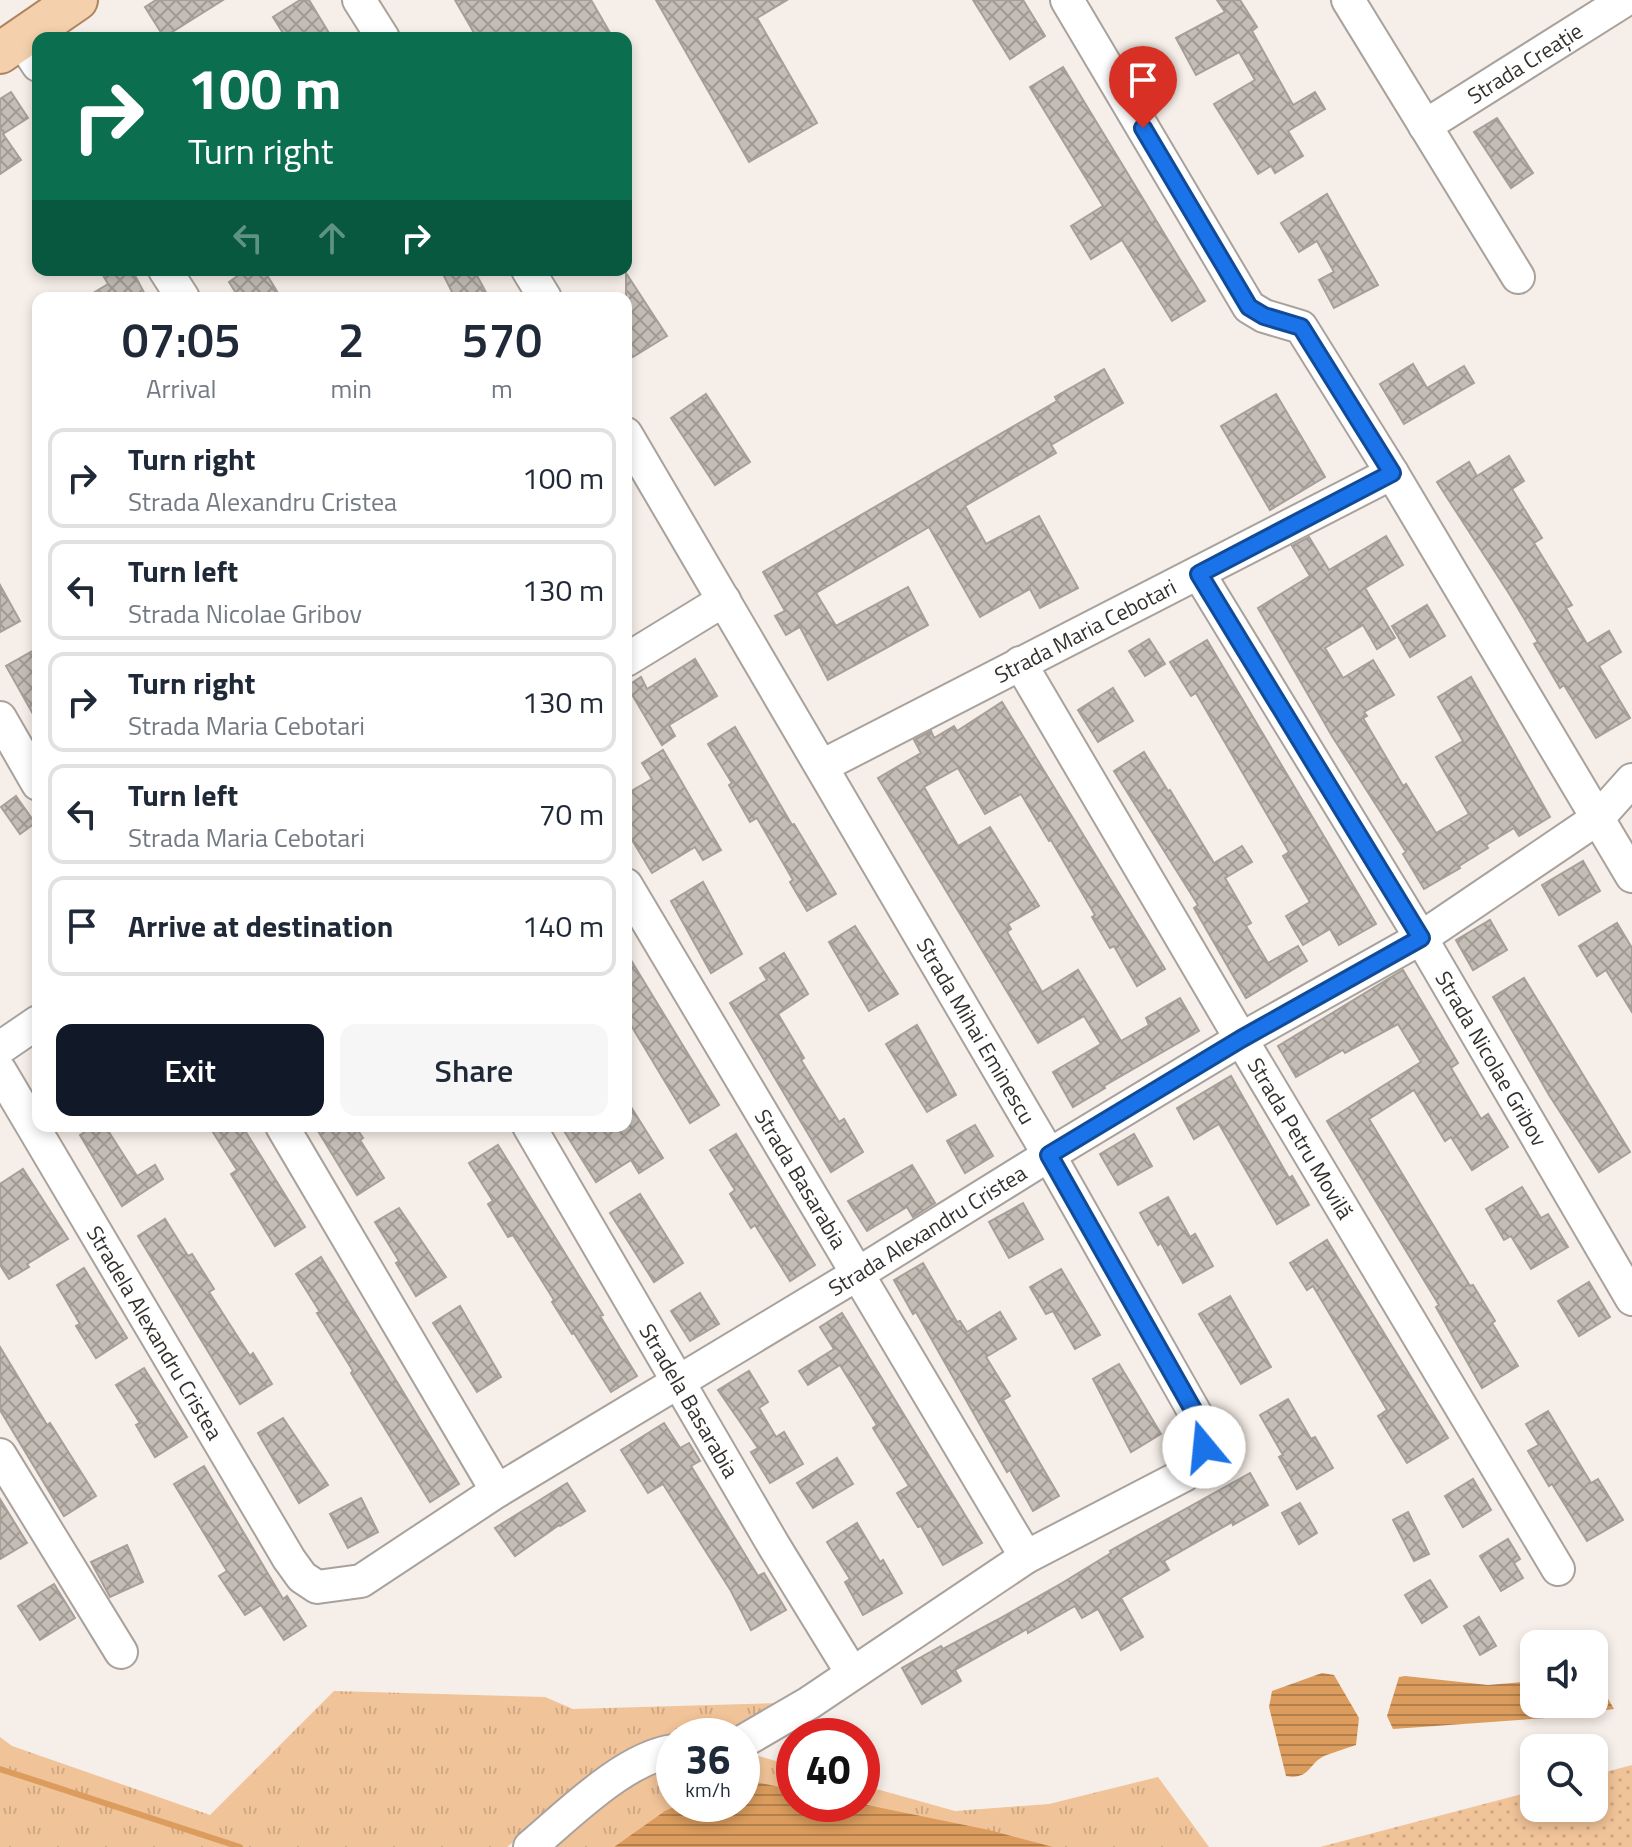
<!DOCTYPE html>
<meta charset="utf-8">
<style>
body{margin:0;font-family:"Titillium Web",sans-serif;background:#f6f6f7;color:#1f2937;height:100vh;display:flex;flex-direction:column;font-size:30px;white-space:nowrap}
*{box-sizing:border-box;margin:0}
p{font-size:26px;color:#747a83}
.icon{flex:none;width:44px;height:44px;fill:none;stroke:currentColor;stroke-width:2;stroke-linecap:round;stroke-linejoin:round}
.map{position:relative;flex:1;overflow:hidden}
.panel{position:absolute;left:32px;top:292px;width:600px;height:840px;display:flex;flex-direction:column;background:#fff;border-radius:16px;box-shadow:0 4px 12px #0003}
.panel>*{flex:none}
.top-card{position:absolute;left:32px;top:32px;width:600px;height:244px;border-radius:16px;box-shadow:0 4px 12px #0003;background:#0b6e4f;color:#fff;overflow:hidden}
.controls{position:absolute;left:1520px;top:1630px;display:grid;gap:16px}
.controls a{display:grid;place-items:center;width:88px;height:88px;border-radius:16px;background:#fff;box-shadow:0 4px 12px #0003;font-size:40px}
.speed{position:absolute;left:656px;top:1718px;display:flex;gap:16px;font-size:40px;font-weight:700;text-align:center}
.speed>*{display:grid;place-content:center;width:104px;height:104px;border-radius:50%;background:#fff;box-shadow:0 4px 12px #0003;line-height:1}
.speed small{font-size:20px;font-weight:400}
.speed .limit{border:12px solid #d22;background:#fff;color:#111}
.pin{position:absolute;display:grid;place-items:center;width:68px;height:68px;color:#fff;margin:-82px -34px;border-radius:50% 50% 50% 0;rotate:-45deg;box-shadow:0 0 8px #0007}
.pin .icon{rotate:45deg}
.me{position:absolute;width:88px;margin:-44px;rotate:343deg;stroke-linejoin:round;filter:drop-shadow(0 0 6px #0008)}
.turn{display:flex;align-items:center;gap:28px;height:168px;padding:0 24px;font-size:36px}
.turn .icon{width:104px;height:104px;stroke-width:2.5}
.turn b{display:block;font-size:56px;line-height:68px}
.lanes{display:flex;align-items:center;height:76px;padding:0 24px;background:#0003;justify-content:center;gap:40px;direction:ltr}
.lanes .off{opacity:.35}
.eta{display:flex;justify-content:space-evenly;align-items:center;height:136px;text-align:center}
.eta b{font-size:48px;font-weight:600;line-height:56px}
.primary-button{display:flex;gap:16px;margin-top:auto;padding:16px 24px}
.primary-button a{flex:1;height:92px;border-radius:16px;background:#111827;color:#fff;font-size:32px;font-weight:600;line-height:92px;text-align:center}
.primary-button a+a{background:#f6f6f7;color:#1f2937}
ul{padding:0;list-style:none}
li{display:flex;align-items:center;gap:24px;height:100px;margin:0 16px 12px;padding:0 8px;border:4px solid #e0e1e3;border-radius:16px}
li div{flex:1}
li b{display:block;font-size:30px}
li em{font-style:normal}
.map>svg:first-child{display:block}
</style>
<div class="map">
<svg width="1632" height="1847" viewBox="0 0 1632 1847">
<defs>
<pattern id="grass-tufts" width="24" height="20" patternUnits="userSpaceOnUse" patternTransform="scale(2)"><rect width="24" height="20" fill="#f1c398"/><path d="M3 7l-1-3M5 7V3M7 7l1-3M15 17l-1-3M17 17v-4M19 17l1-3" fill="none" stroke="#cfa883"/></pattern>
<pattern id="garden-dots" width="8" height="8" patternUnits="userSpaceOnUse" patternTransform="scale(2)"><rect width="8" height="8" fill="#f1c398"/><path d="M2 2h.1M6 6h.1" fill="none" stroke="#cfa883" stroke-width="1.8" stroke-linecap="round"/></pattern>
<pattern id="water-rules" width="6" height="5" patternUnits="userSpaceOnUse" patternTransform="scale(2)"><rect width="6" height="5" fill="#db9c5d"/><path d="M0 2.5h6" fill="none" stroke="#b2804d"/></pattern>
<pattern id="building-cross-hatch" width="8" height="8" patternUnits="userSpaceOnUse" patternTransform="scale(2)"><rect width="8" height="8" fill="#c4bdb6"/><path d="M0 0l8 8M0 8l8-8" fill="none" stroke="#a09a94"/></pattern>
</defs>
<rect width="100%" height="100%" fill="#f6eee8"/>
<!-- grass -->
<g fill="url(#grass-tufts)">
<path d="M334,1691L545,1697L573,1709L778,1703L739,1734L674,1736L589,1781L507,1847H0V1737L12,1746L210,1815Z"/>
<path d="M744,1752L794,1766V1804H862V1785L955,1811L1049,1804L1158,1777L1209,1847H547L625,1786L674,1762V1804H742V1753Z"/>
</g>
<!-- garden -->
<path fill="url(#garden-dots)" d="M1632,1765V1847H1320L1534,1791V1808H1594V1775Z"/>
<!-- water -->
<g fill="url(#water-rules)">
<path d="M1322,1673L1334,1675L1359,1718L1356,1745C1345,1749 1334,1752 1324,1756C1308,1764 1310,1780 1286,1776L1269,1707L1272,1691Z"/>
<path d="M1405,1676L1488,1685L1534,1681V1704H1594L1595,1676L1614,1709L1546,1718L1393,1729L1387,1716L1399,1677Z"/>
<path d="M742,1779L794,1790V1804H862L989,1830L1053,1847H614L665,1811L680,1804H742Z"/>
</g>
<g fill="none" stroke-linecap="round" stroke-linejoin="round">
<!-- stream -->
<path stroke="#db9c5d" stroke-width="6" d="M0,1769L240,1847"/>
</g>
<!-- building -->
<g fill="url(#building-cross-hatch)" stroke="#a69f99" stroke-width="2">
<path d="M156,0H223L164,37L145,7Z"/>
<path d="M300,0H309L332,38H286L273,17Z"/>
<path d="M455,0H591L613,38H477Z"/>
<path d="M656,0H787L757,18L817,123L749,162Z"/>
<path d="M973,0H1023L1045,36L1010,59Z"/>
<path d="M1217,0H1240L1257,27L1252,31L1293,105L1315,92L1325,109L1288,131L1303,156L1275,173L1271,166L1258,174L1214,104L1255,80L1239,52L1196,75L1176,38L1225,12Z"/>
<path d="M1063,67L1205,301L1172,321L1122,240L1091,259L1071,226L1103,206L1030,87Z"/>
<path d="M11,92L28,118L3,134L21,160L0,174V99Z"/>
<path d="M1497,118L1533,173L1511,188L1474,132Z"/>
<path d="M1327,194L1378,285L1334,308L1319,280L1334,272L1317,241L1299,252L1281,223Z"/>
<path d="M100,270H132L147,298H85L108,284Z"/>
<path d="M246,270H264L281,298H239L229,282Z"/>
<path d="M441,270H474L489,298H455Z"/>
<path d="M626,273L667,336L633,357L626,346Z"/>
<path d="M1413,364L1427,388L1464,366L1474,383L1404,424L1380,384Z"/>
<path d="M1104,369L1123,403L1051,445L1056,453L965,506L986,544L1039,516L1078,588L1040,608L1030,589L980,617L929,527L816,593L836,626L908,587L928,625L828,680L800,627L786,635L775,616L785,611L763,572L1057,401L1055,397Z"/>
<path d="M706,394L750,462L715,485L671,418Z"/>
<path d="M1276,394L1325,477L1270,510L1221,426Z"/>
<path d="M1509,456L1524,481L1512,489L1542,538L1534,543L1572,605L1566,608L1587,644L1609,631L1621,652L1599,666L1630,718L1596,738L1564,685L1560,688L1534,644L1538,642L1510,595L1437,482L1469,462L1477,476Z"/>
<path d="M1386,536L1403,565L1365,588L1395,638L1377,649L1363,625L1325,648L1343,678L1373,660L1394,695L1364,712L1367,716L1363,718L1403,786L1406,784L1436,833L1469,814L1436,757L1463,741L1438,697L1471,677L1550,817L1519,836L1514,828L1486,845L1488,848L1459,866L1460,868L1424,889L1403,854L1406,852L1332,736L1258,608L1310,576L1292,546L1309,537L1329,570Z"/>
<path d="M0,585L20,621L0,632Z"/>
<path d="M1427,605L1445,636L1410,657L1392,626Z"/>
<path d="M1149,639L1165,664L1145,676L1129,651Z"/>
<path d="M1207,640L1376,924L1339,945L1330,929L1303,945L1286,916L1310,902L1283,856L1289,852L1196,693L1191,696L1170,662Z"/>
<path d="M38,648V723L6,666Z"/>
<path d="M695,659L717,696L669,725L675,736L662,745L627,686L641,677L647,689Z"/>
<path d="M1113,688L1133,721L1098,742L1078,710Z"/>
<path d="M1002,702L1165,969L1137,986L1114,946L1110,948L1092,917L1095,915L1051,840L1049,841L1021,794L985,814L958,768L924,787L958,846L990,827L1039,906L1008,924L1011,929L1007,932L1042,992L1078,970L1121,1041L1149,1025L1146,1018L1180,998L1199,1031L1104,1086L1105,1088L1073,1107L1053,1072L1101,1044L1084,1016L1038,1043L878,778L921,753L914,740L931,731L934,738L954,726L957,731Z"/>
<path d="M735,727L792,825L794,824L836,894L807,911L790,882L793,880L757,818L750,822L729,785L732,783L708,744Z"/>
<path d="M663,750L721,850L703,860L695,847L652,873L626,830V794L652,779L642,763Z"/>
<path d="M1144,752L1168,791L1170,790L1214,863L1242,846L1252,862L1225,878L1251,923L1246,926L1268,963L1298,946L1307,961L1246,998L1194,908L1198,905L1114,771Z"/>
<path d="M16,796L35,823L20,834L1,807Z"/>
<path d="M1583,861L1600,891L1559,915L1542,885Z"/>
<path d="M703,882L742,954L711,973L671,901Z"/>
<path d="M1490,920L1507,950L1473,970L1456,940Z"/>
<path d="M1617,923L1632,948V1012L1606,970L1597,976L1579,946Z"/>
<path d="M855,926L898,994L869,1011L829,942Z"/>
<path d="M626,952L719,1105L690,1123L626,1017Z"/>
<path d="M784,953L808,994L778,1014L804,1058L801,1060L839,1122L844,1119L863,1152L831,1172L730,1003L767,980L760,968Z"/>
<path d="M1403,970L1458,1063L1451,1068L1481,1119L1488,1114L1508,1147L1472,1170L1451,1137L1445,1141L1414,1090L1369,1119L1470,1286L1473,1285L1495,1321L1492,1323L1518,1366L1482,1388L1436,1307L1439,1305L1327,1121L1421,1062L1398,1024L1345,1053L1343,1050L1296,1077L1278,1046Z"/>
<path d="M1524,978L1630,1152L1599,1172L1549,1095L1493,997Z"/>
<path d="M917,1025L956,1095L927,1112L886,1044Z"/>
<path d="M1231,1076L1289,1178L1292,1176L1309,1205L1277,1224L1219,1124L1194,1139L1177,1108Z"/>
<path d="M626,1099L663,1158L639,1173L631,1160L596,1182L561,1126H626Z"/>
<path d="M975,1125L993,1156L965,1173L947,1141Z"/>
<path d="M94,1126H105L137,1176L155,1165L163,1179L122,1206L80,1135Z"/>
<path d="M209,1126H242L305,1227L275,1246L231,1174L237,1170Z"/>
<path d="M315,1126H355L363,1138L360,1140L384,1178L357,1195Z"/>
<path d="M736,1134L815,1265L790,1281L755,1225L751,1228L730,1194L735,1190L710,1150Z"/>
<path d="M1134,1134L1152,1166L1118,1185L1100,1154Z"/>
<path d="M498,1145L603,1315L600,1316L637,1376L611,1392L574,1333L572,1334L552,1302L554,1300L513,1235L508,1237L488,1204L493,1201L469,1163Z"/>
<path d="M912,1165L935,1203L913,1217L907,1207L867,1231L848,1201Z"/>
<path d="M23,1169L68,1239L27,1264L29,1267L9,1279L0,1265V1184Z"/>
<path d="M1522,1187L1541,1218L1548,1214L1568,1247L1531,1269L1511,1236L1504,1240L1486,1209Z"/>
<path d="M640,1194L683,1263L654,1282L610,1213Z"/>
<path d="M1168,1197L1190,1237L1195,1234L1213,1266L1183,1283L1161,1243L1158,1245L1140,1213Z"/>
<path d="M1023,1203L1043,1239L1009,1258L989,1222Z"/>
<path d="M399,1208L446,1277L416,1296L396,1263L399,1261L375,1222Z"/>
<path d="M165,1219L188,1256L192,1254L214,1289L209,1292L250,1356L253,1353L272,1384L240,1404L138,1236Z"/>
<path d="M1327,1240L1448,1438L1407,1463L1378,1416L1387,1410L1313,1286L1307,1290L1290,1263Z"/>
<path d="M321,1257L459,1484L430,1502L351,1373L353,1371L317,1313L320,1312L296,1274Z"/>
<path d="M923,1263L957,1322L960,1321L967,1332L1000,1312L1016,1339L986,1357L1010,1396L1003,1400L1059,1496L1033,1511L1010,1470L1007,1472L916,1312L913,1314L894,1280Z"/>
<path d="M84,1268L127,1338L96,1358L76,1326L80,1324L57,1285Z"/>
<path d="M1061,1269L1100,1335L1075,1349L1053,1311L1046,1314L1030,1287Z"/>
<path d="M1589,1282L1610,1317L1579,1336L1558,1301Z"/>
<path d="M700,1293L719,1324L690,1341L671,1311Z"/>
<path d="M1230,1296L1271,1367L1241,1384L1199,1314Z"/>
<path d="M460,1306L501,1377L477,1392L433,1323Z"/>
<path d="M842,1313L982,1543L943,1565L921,1526L918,1527L897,1493L909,1486L873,1428L877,1425L840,1365L808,1385L799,1371L834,1349L820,1327Z"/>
<path d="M0,1347L47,1425L50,1423L96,1496L64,1516L0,1410Z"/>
<path d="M1119,1364L1161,1434L1131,1452L1093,1379Z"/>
<path d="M144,1368L187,1437L155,1457L136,1425L140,1423L116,1385Z"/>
<path d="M749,1371L768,1402L759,1408L776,1437L784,1432L803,1464L770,1483L751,1452L758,1448L718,1390Z"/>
<path d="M1288,1399L1311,1439L1315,1437L1333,1468L1297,1489L1279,1457L1283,1455L1260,1415Z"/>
<path d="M1548,1411L1591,1483L1598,1479L1623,1520L1587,1541L1552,1484L1549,1486L1528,1451L1539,1445L1526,1424Z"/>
<path d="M283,1418L328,1485L299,1503L258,1433Z"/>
<path d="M664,1423L680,1448L689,1443L700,1461L691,1466L758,1576L764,1573L786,1610L751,1630L731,1591L663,1484L648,1493L621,1450Z"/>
<path d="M837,1458L853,1484L813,1508L797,1483Z"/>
<path d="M204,1466L283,1599L287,1596L306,1626L284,1640L261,1605L245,1615L219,1576L227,1571L174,1484Z"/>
<path d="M1250,1473L1268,1505L1233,1525L1232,1522L1164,1561L1169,1570L1121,1598L1143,1637L1121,1650L1098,1609L1082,1618L1075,1606L1028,1633L1027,1629L955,1670L961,1681L922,1704L902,1668L941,1646L943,1649L997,1620L1062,1583L1111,1553L1110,1551Z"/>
<path d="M1473,1479L1491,1510L1463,1527L1445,1496Z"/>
<path d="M567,1483L585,1511L560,1526L559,1525L515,1556L495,1528Z"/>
<path d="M361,1498L378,1532L348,1548L330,1514Z"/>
<path d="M0,1499L27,1543L0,1559Z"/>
<path d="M1300,1503L1317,1533L1299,1544L1282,1513Z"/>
<path d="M1408,1512L1429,1554L1414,1561L1393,1520Z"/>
<path d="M857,1523L880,1562L883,1560L902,1593L863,1615L845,1582L850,1579L827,1542Z"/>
<path d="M1508,1539L1520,1559L1514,1563L1523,1578L1501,1591L1480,1556Z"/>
<path d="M127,1545L143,1582L110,1597L91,1562Z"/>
<path d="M1430,1580L1447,1607L1422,1623L1405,1595Z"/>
<path d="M54,1584L75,1618L40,1640L18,1606Z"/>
<path d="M1479,1617L1496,1646L1480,1655L1464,1626Z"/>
</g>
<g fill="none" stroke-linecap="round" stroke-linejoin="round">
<defs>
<g id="minor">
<path d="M359,0L383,38"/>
<path d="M1067,0L1249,307L1264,316L1301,327L1392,473L1632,876"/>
<path d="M1348,0L1518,277"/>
<path d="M21,39L38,65"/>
<path id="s1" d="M1425,126L1625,0"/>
<path d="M165,270L183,298"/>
<path d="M528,270L545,298"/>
<path id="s2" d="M626,434L1049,1155L1204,1429C1204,1450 1200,1461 1184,1475L1026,1557L809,1703L742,1742"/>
<path id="s3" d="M1199,574L1421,938L1632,1299"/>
<path d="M626,660L724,600"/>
<path id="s4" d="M1020,663L1241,1039L1558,1569"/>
<path d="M0,718L38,784"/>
<path id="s5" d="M822,766L1392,473"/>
<path id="s6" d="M626,885L1026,1557"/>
<path d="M0,1048L38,1022"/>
<path id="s7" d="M0,1071L289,1559L302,1577L317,1587L361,1581L497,1491L859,1273L1049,1155L1241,1039L1421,938L1598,818L1632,780"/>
<path d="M282,1126L497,1491"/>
<path id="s8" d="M529,1126L774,1546L852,1673"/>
<path d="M0,1455L121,1652"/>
<path d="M530,1847C567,1816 625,1757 674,1751"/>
</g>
<path id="major" d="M0,53L77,0"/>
</defs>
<!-- minor casing -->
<use href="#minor" stroke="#a9a29c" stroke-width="36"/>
<!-- major casing -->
<use href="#major" stroke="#ac845d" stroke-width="44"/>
<!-- minor -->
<use href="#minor" stroke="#fff" stroke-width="32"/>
<!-- major -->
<use href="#major" stroke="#f4d0ad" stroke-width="40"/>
</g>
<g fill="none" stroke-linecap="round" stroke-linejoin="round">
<defs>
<path id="route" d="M1143,128L1249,307L1264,316L1301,327L1392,473L1199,574L1421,938L1241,1039L1049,1155L1204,1429V1447"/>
</defs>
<!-- route casing -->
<use href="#route" stroke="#114b97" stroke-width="20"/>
<!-- route -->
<use href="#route" stroke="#1a73e8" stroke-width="14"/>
</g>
<g text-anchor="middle" stroke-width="8" stroke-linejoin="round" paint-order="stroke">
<!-- street labels -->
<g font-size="22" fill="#34312e" stroke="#fefdfb">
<text dy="8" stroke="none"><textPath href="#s1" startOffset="118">Strada Creație</textPath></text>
<text dy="8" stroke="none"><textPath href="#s5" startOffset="296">Strada Maria Cebotari</textPath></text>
<text dy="8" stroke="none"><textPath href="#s2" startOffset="692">Strada Mihai Eminescu</textPath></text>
<text dy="8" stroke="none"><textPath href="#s3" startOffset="566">Strada Nicolae Gribov</textPath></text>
<text dy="8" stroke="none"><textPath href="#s4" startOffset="552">Strada Petru Movilă</textPath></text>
<text dy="8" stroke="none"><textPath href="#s6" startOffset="342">Strada Basarabia</textPath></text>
<text dy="8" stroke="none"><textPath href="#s7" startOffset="1318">Strada Alexandru Cristea</textPath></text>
<text dy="8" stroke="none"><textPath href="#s7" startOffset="304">Stradela Alexandru Cristea</textPath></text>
<text dy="8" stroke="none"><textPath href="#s8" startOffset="318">Stradela Basarabia</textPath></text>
</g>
</g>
</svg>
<div class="controls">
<a><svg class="icon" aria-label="sound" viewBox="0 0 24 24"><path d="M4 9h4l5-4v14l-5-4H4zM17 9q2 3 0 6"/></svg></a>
<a><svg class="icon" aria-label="search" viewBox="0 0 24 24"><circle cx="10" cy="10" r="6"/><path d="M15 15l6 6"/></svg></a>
</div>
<div class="speed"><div>36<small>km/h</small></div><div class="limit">40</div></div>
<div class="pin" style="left:1143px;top:128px;background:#d93025"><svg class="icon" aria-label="arrive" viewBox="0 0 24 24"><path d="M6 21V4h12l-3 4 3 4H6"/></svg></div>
<svg class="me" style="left:1204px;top:1447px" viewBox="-20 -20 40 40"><circle r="19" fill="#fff"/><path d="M0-13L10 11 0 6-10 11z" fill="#1a73e8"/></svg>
<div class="top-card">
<div class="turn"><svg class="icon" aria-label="right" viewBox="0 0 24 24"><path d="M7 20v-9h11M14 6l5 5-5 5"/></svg><div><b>100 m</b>Turn right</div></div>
<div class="lanes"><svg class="icon off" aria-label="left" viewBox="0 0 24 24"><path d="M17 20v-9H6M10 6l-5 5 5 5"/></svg><svg class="icon off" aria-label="ahead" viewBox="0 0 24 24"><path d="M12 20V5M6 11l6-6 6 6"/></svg><svg class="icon" aria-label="right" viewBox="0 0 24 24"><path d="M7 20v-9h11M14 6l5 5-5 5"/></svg></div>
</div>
<section class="panel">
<div class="eta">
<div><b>07:05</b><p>Arrival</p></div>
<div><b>2</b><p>min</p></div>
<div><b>570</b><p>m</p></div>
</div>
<ul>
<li><svg class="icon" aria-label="right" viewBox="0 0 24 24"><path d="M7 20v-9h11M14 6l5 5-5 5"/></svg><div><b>Turn right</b><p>Strada Alexandru Cristea</p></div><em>100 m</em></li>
<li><svg class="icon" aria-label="left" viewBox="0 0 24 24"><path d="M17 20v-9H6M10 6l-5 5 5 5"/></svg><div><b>Turn left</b><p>Strada Nicolae Gribov</p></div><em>130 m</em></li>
<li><svg class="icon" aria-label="right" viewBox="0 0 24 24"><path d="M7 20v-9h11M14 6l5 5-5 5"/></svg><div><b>Turn right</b><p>Strada Maria Cebotari</p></div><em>130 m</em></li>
<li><svg class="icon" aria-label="left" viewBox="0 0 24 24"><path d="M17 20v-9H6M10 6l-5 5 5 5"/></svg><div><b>Turn left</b><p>Strada Maria Cebotari</p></div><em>70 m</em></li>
<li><svg class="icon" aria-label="arrive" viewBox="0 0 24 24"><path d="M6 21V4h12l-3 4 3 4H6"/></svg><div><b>Arrive at destination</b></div><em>140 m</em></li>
</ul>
<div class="primary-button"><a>Exit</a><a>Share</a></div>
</section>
</div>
